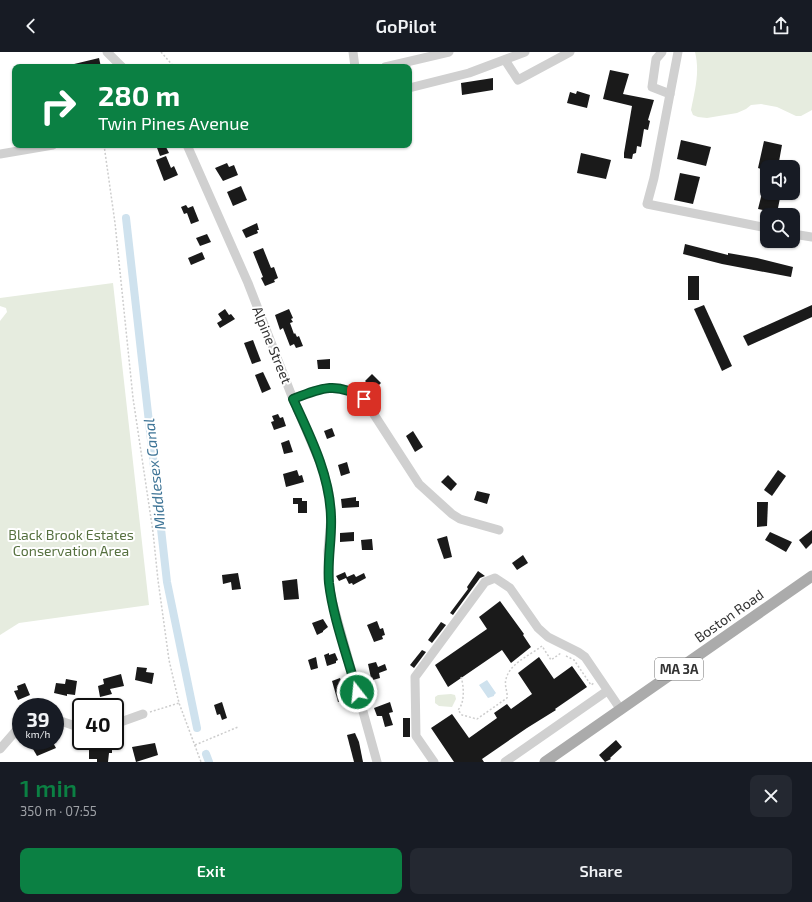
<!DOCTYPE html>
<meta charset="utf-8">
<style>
body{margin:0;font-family:"Exo 2",sans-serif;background:#242831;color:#f1f3f6;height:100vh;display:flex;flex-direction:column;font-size:15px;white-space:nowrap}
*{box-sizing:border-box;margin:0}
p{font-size:13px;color:#9ea1a6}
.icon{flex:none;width:22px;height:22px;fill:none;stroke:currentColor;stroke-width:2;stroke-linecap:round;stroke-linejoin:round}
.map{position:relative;height:710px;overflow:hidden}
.drawer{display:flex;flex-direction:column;background:#171b24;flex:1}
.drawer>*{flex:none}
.top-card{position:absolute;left:12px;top:12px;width:400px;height:84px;border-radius:8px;box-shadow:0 1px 3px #0004;background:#0b8043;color:#fff;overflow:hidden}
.controls{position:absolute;left:760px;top:108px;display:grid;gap:8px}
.controls a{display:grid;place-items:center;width:40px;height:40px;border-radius:8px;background:#171b24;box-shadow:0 1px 3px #0004;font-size:20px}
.speed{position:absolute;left:12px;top:646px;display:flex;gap:8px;font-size:20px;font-weight:700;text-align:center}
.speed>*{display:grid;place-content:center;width:52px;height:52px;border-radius:50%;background:#171b24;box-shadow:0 1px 3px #0004;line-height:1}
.speed small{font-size:10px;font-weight:400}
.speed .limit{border:2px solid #111;border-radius:6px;background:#fff;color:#111}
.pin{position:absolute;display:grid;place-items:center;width:34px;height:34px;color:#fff;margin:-17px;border-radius:8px;box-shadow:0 2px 6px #0006}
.me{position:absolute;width:44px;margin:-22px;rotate:344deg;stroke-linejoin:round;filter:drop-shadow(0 0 3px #0008)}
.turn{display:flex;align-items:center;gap:14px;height:84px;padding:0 20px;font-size:18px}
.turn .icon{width:52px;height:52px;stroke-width:2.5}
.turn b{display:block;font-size:28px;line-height:34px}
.round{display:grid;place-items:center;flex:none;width:42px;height:42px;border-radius:8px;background:#242831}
.headline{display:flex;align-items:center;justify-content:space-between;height:68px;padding:0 20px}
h1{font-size:24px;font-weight:600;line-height:30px;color:#0b8043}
.action{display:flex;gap:8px;margin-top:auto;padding:8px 20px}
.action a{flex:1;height:46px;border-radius:8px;background:#0b8043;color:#fff;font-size:16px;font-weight:600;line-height:46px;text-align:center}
.action a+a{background:#242831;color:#f1f3f6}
header{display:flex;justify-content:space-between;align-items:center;height:52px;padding:0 20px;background:#171b24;font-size:18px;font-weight:600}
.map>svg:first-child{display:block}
</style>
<header><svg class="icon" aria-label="back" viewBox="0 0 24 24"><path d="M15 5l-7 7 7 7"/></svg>GoPilot<svg class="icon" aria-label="share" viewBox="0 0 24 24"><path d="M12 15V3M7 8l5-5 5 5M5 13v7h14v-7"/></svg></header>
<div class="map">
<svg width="812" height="710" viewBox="0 0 812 710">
<rect width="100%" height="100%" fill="#fff"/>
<!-- green -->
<g fill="#e6ecdf">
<path d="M695,0H812V58L801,64H796L777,55L761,52L751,53L746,57L737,61L707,66L698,65L693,63L691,58C695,38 700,20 695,0Z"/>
<path d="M113,231L149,553L19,571L0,583V269L7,260L6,256L0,254V246Z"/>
<path d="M451,642L455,643L456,647L452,655L439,654L435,651V645L438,643Z"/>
</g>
<!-- water -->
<path fill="#cfe2ee" d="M487,628L496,641L494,643V644L488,646L479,633Z"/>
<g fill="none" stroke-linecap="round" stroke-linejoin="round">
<!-- canal -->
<g stroke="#cfe2ee" stroke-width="8">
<path d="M126,166L167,530L197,676"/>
<path d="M206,702L209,710"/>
</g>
</g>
<!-- building -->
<g fill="#1a1a1a">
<path d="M99,6L101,15H70V13Z"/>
<path d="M610,18L629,22L623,42L654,48L648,68L650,69L648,78L644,77L641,95L637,94L636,101L633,102L632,107L624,106V101L632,54L603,47Z"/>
<path d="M493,26V38L462,43L461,31Z"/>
<path d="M577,39L590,43L587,56L567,51L570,40L576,42Z"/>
<path d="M681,88L711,95L706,114L677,107Z"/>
<path d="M764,89L782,93L778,115H767V119L758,116Z"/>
<path d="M156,93H165L169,101L160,104Z"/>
<path d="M581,101L611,108L606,127L577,121Z"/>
<path d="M166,104L171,116L174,114L178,123L164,129L156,108Z"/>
<path d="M227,111L229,115L234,113L238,123L223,129L215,116Z"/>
<path d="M680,121L700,125L693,152L674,148Z"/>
<path d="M765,129H767V141H781L777,161L758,157Z"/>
<path d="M241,134L247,148L233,154L227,140Z"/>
<path d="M186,153L188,156L193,154L199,169L191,172L187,161L184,162L181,155Z"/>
<path d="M257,171L259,178H257L258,181L246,186L242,178Z"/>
<path d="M207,182L211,190L200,194L196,186Z"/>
<path d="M685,192L728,203V201L757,206L793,215L791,225L722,212L683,202Z"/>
<path d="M263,196L271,216L274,215L278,226L274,228L275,230L265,234L261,226L263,225L253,200Z"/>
<path d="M202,200L205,207L191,213L188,206Z"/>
<rect x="688" y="224" width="11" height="24"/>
<path d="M704,253L732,314L722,319L694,257Z"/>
<path d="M812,253V265L748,294L743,284Z"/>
<path d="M225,257L229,263L231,262L235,267L220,276L217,271L222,268L218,262Z"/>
<path d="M289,257L293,266L291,267L293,270L290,271L294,282L295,281L297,285L299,284L303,294L296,296L294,292L290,294L283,276L280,278L275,263Z"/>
<path d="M253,288L261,309L252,312L244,291Z"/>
<path d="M330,307V317H318L317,308Z"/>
<path d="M263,320L271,337L262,341L255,323Z"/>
<path d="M372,322L381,331L374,338L365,329Z"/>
<path d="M278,362L280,366L283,365L286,374L274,378L271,370L274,369L272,364Z"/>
<path d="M332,376L335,384L327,387L324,379Z"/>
<path d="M413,379L423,395L415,400L406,384Z"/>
<path d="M289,388L293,400L284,402L281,391Z"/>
<path d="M347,410L350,421L341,424L338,413Z"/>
<path d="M297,418L299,424L302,423L304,430L286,435L283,422Z"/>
<path d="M778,418L786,424L772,444L764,438Z"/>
<path d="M448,423L457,432L451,439L441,430Z"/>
<path d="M477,439L490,442L487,452L474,448Z"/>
<path d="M356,445V449H359V455L342,456L341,447Z"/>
<path d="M293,446H302V449H307V461H298V452H293Z"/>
<path d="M757,450H768L767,474L757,475Z"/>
<path d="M812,478V491L806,497L799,488Z"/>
<path d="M354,480V489L340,490V481Z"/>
<path d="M770,480L792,490L786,500L765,488Z"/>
<path d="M447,484L452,505L444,507L437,487Z"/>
<path d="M372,487L373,498H362L361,488Z"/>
<path d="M523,503L528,511L517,518L512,511Z"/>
<path d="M478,519L485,524L480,526L453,563L450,561L468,537L467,535Z"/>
<path d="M345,520L347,525L354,522L356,525L364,521L366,526L353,533L352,531L349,532L346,526L339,529L336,524Z"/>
<path d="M238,521L241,537L232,538L231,530L223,532L222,523Z"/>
<path d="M297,527L299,547L284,548L282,529Z"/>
<path d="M500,549L524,582L523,583L531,595L511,611L502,598L448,635L435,613L487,577L479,565Z"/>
<path d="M323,567L328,575L323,579V580L317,583L312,571Z"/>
<path d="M377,569L380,577L383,576L385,583L382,584L383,587L374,590L367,573Z"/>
<path d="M441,570L446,573L432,591L428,588Z"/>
<path d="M422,598L426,600L414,616L410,613Z"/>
<path d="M329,601V603L335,601L338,608L336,609V611L327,614L324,603Z"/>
<path d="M316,605L318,616L311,618L308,608Z"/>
<path d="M539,605L554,627L572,614L587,635L555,657L556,658L527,676L482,707L484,710H454L431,676L452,662L469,686L497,666L494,661L507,652L511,657L532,642L518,621Z"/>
<path d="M376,610L378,615L385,612L387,618L379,621L380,626L373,628L372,625L371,626L368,612Z"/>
<path d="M137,615L147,616L146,620L154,621L152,632L135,628Z"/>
<path d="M121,622L124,634L110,637L112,642L100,645L98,634L104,632L103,627Z"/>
<path d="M340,626L347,648L338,650L332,629Z"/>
<path d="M66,627L77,629L75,643L67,642V644L54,641L56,631L65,632Z"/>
<path d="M25,631L30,643L18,648L14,639L18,638L17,634Z"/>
<path d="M222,650L227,666L222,668L220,662L217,663L214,653Z"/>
<path d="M390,650L393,660L389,661L393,673L385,675L382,664H377L374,656Z"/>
<rect x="403" y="666" width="7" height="19"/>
<path d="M355,681L359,690L363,710H354L347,683Z"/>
<path d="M616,688L622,695L610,706L611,707L605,710L599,703Z"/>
<path d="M48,689H52L56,696L37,704L33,697Z"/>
<path d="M155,691L158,703L136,710L132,695Z"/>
<path d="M112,693V701H109L108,710H97V707H89V698H97V694Z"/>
</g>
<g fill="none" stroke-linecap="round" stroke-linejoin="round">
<!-- path -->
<g stroke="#cdcdcd" stroke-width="1.5" stroke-dasharray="2 2" stroke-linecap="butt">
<path d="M161,0L174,15"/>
<path d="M104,93L115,171L133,346L153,480L158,528L169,608L179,651L201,710"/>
<path d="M566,604L574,608L591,633L594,631"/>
<path d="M461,625C464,634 465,651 458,658L462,663L477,667L507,646C508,640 504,634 506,627C510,611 529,604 542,594L551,608L561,601"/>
<path d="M150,660L179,651"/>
<path d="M195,693L238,675"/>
</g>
<!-- minor -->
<g stroke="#d0d0d0" stroke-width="9">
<path d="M107,0L122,15"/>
<path d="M353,0L355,15"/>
<path d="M662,0L656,7L652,35L670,42"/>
<path d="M678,0L654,126L647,152L767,176"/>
<path d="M505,8L518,28L570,0"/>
<path d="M385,15L449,0"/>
<path d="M409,36L469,21L525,0"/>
<path d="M187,93L248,231L293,347L323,418L329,441L331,465L328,499L329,531L332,548L377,710"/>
<path d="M0,102L53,93"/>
<path d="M793,182L812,185"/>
<path d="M293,347C321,336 337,328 364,347L419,432L452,462L460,467L499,478"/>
<path d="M55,667L81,676"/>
<path d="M115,672L143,662"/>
<path d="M0,697L21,673"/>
<path d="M434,710L416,684L415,625L485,530L495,526L510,536L538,576L548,585L578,600L585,605L621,658"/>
<path d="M505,710L607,639"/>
</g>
<!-- major -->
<path stroke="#ababab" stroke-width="11" d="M545,710L812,524"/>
</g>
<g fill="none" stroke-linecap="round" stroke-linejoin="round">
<defs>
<path id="route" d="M357,640C348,606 333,566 329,531C327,509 332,487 331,465C330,423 310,384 293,347C321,336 337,329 364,347"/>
</defs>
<!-- route casing -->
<use href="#route" stroke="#07532c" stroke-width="10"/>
<!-- route -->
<use href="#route" stroke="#0b8043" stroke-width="7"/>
</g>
<g text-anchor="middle" stroke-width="4" stroke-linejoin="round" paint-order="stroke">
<!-- shield labels -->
<rect fill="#fff" stroke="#707070" stroke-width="1" x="655" y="606" width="48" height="22" rx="3"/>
<g font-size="13" font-weight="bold" fill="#333">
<text x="679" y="622">MA 3A</text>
</g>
<!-- street labels -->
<g font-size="14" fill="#333" stroke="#fff">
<text transform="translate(272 293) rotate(68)" y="5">Alpine Street</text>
<text transform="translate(729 564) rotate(-35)" y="5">Boston Road</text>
</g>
<!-- park labels -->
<g font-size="14" fill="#56703f" stroke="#fff">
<text x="71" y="488">Black Brook Estates<tspan x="71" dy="16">Conservation Area</tspan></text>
</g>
<!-- water labels -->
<g font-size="15" font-style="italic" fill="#3f7597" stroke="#fff">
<text transform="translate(155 422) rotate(-96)" y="5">Middlesex Canal</text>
</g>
</g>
</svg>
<div class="controls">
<a><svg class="icon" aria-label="sound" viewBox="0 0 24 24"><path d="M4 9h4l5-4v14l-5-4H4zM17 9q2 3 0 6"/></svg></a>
<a><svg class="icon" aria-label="search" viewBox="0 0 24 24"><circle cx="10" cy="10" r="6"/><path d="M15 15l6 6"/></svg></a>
</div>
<div class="speed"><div>39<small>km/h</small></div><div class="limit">40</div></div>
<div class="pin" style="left:364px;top:347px;background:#d93025"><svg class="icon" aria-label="arrive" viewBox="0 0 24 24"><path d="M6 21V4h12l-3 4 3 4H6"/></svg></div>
<svg class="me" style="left:357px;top:640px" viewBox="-20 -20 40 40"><circle r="17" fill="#0b8043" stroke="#fff" stroke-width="3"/><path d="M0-11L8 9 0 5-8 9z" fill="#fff"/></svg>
<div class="top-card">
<div class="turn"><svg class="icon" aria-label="right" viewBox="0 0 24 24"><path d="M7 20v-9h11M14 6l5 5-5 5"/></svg><div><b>280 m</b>Twin Pines Avenue</div></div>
</div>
</div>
<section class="drawer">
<div class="headline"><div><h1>1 min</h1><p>350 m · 07:55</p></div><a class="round"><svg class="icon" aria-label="close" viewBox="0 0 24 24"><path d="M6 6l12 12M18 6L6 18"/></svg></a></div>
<div class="action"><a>Exit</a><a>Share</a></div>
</section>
